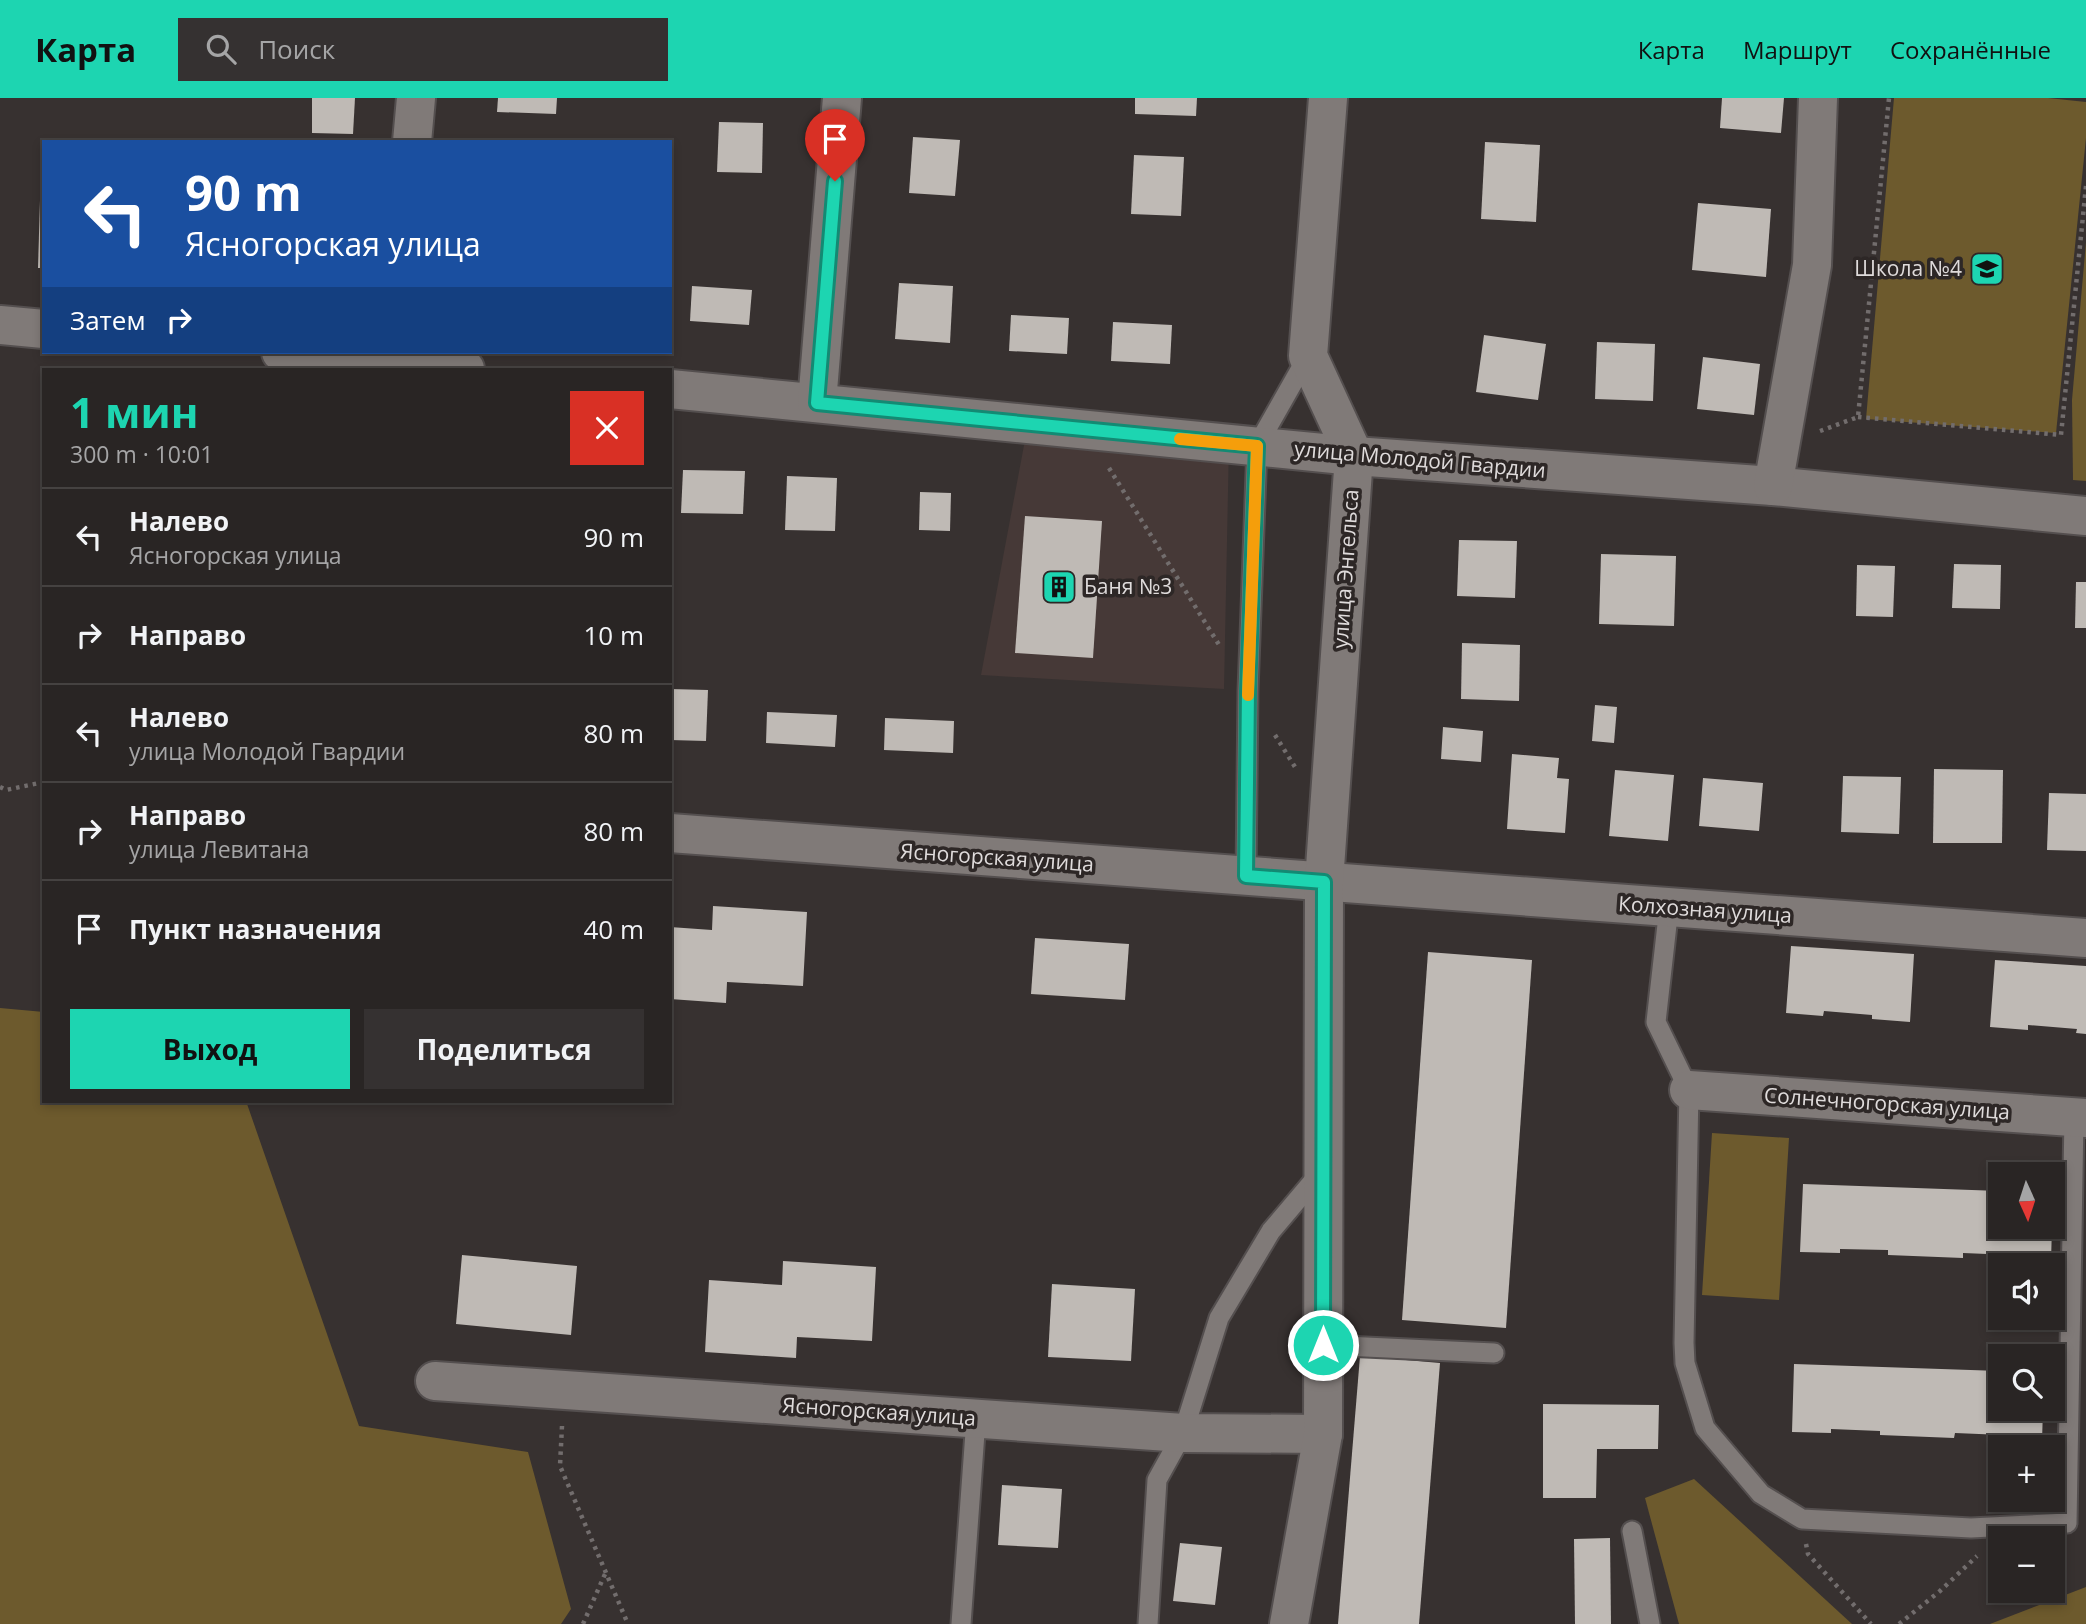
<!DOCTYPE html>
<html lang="ru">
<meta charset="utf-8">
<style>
body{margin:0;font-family:"Open Sans",sans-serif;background:#353131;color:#f1f3f6;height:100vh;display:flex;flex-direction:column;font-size:26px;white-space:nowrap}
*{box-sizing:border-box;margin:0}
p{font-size:23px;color:#a5a5a6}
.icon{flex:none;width:38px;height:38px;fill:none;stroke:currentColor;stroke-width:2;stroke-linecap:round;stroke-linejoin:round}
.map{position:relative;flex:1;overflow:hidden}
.details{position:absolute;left:42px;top:270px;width:630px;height:735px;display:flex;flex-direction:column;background:#292524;border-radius:0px;box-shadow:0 4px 10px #0003,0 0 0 2px #454241}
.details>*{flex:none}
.banner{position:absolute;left:42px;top:42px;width:630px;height:214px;border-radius:0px;box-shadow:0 4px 10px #0003,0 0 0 2px #454241;background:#1a4fa0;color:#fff;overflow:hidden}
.needle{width:46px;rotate:177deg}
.tools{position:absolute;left:1988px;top:1064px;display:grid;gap:14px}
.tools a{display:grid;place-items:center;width:77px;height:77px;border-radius:0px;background:#292524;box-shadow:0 4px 10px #0003,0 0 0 2px #454241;font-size:35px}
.pin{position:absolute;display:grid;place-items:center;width:60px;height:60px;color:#fff;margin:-72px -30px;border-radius:50% 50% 50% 0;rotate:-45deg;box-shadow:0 0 7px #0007}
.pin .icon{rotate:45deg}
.me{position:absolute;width:77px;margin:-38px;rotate:0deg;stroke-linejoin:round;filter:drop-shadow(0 0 5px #0008)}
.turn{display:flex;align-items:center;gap:24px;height:147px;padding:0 28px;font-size:32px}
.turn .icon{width:91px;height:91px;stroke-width:2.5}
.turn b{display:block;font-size:49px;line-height:60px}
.then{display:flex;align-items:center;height:66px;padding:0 28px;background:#0003;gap:14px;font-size:26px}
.round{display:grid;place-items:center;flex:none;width:74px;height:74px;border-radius:0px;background:#353131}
.overview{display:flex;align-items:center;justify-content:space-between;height:119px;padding:0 28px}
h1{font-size:42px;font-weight:700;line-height:52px;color:#1dd5b1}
.action{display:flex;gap:14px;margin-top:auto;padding:14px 28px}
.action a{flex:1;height:80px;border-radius:0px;background:#1dd5b1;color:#111;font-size:28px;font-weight:700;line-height:80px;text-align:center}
.action a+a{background:#353131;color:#f1f3f6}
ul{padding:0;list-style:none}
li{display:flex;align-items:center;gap:21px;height:98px;padding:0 28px;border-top:2px solid #454241}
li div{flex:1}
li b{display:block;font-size:26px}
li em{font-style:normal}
header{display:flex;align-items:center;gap:42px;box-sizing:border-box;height:98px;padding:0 35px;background:#1dd5b1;color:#111}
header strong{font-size:33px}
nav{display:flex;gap:38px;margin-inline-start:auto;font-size:24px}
.search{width:490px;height:63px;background:#353131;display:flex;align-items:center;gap:18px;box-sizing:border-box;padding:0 24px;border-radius:0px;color:#a5a5a6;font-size:26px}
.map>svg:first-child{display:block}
</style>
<header>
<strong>Карта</strong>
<div class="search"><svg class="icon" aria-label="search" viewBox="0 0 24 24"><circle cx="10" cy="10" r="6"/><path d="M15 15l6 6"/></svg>Поиск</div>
<nav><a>Карта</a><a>Маршрут</a><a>Сохранённые</a></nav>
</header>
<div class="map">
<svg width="2086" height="1526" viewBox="0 0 2086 1526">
<rect width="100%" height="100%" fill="#373130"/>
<!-- built -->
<path fill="#463937" d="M1025,342L1229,344L1224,591L981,577Z"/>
<!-- green -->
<g fill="#6d5a2d">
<path d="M1894,0H2048L2086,4V40L2056,335L1866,321Z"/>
<path d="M2086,144V383L2073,382L2072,302Z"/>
<path d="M0,910L44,914V1003H246L359,1328L528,1354L571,1511L561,1526H0Z"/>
<path d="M1712,1035L1789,1040L1779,1202L1702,1197Z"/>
<path d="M1694,1381L1852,1526H1679L1645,1400Z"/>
<path d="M2086,1489V1526H1990Z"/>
</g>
<!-- building -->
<g fill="#bfbab5">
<path d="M312,0H355L353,36L312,35Z"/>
<path d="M498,0H557L556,16L497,14Z"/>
<path d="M1135,0H1197L1196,18L1135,16Z"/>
<path d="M1722,0H1784L1781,35L1720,30Z"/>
<path d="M719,24L763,25L762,75L717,74Z"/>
<path d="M913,39L960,42L955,98L909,95Z"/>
<path d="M1485,44L1540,47L1536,124L1481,121Z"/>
<path d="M1134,57L1184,59L1181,118L1131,116Z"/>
<path d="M40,102H44V170H38Z"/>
<path d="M1698,105L1771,111L1766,179L1692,172Z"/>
<path d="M899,185L953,188L950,245L895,241Z"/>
<path d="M692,188L752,192L749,227L690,223Z"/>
<path d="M1011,217L1069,220L1067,256L1009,253Z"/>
<path d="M1113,224L1172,227L1170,266L1111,263Z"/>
<path d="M1484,237L1546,246L1538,302L1476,294Z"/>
<path d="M1597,244L1655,246L1653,303L1595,301Z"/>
<path d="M1703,259L1760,266L1754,317L1697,311Z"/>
<path d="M683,372L745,373L743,416L681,415Z"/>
<path d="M787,378L837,380L835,433L785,432Z"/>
<path d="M920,394L951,395L950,433L919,432Z"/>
<path d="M1025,418L1102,423L1093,560L1015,555Z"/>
<path d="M1459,442L1517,443L1515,500L1457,498Z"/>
<path d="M1601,456L1676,458L1674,528L1599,526Z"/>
<path d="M1954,466L2001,467L2000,511L1952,510Z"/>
<path d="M1857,467L1895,468L1893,519L1856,518Z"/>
<path d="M2076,484H2086V530H2075Z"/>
<path d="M1462,545L1520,547L1519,603L1461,601Z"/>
<path d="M670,591L708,592L706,643L670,642Z"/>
<path d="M1595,607L1617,609L1614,645L1592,643Z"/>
<path d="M767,614L837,617L835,649L766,645Z"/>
<path d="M885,620L954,623L953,655L884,652Z"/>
<path d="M1443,629L1483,633L1481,664L1441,661Z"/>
<path d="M1512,656L1559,660L1557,680L1569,681L1565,735L1507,731Z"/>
<path d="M1934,671L2003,672L2002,745H1933Z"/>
<path d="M1615,672L1674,677L1668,743L1609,738Z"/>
<path d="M1843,678L1901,679L1899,736L1841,734Z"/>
<path d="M1703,680L1763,685L1759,733L1699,728Z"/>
<path d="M2049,695L2086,696V753L2047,752Z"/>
<path d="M713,808L807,814L803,888L727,884L726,905L670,901V829L712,832Z"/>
<path d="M1035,840L1129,846L1125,902L1031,896Z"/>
<path d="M1791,848L1914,856L1910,924L1872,921V917L1824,913L1823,918L1786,915Z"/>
<path d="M1428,854L1532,862L1506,1230L1402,1222Z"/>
<path d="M1995,862L2086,868V936L2076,935L2077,931L2028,927V932L1990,929Z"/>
<path d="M1803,1086L2000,1093V1129H2052L2051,1163L2012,1162V1157L1963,1155V1160L1888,1157V1152L1840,1151V1155L1800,1154Z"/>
<path d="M462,1157L577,1168L571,1237L456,1226Z"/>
<path d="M783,1163L876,1169L872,1243L797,1239L796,1260L705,1254L709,1182L782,1187Z"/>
<path d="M1052,1186L1135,1191L1131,1263L1048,1259Z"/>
<path d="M1360,1258L1440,1265L1419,1526H1338Z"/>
<path d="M1794,1266L2000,1273V1311H2043L2042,1343L2003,1341V1337L1955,1335L1954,1340L1880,1337V1333L1831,1331V1335L1792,1334Z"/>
<path d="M1543,1306L1659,1307L1658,1351H1597L1596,1400H1543Z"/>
<path d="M1002,1387L1062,1391L1058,1450L998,1447Z"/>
<path d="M1610,1440L1611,1526H1575L1574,1441Z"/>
<path d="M1180,1445L1222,1449L1215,1507L1173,1503Z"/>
</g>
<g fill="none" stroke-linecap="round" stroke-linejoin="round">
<defs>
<g id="service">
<path d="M1246,778L1248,593L1257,348L1308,258"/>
<path d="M1669,809L1656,924L1689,992L1684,1245L1685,1265L1705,1330L1761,1396L1802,1421L1971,1430L2067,1425L2074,1019"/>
<path d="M1323,1247L1494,1255"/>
<path d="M1632,1433L1650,1526"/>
<path d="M961,1526L976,1321"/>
<path d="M1148,1526L1157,1382L1183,1335L1219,1220L1271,1133L1321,1074"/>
</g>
<g id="minor">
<path d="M412,44L416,0"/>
<path d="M0,227L44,231"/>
<path d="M281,254L465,271"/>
<path d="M670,291L1354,358L1773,388L2086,418"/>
<path d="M817,305L842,0"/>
<path d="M1773,388L1812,167L1818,0"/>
<path d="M670,735L2086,840"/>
<path d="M1689,992L2086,1020"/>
<path d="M435,1283L1183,1335L1323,1336"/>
<path d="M1289,1526L1323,1336L1324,784L1354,358L1308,258L1328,0"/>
</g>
</defs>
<!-- service casing -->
<use href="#service" stroke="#544f4f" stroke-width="23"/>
<!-- minor casing -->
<use href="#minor" stroke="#544f4f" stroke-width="42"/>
<!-- path -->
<g stroke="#726d6d" stroke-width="4.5" stroke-dasharray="3.5 5" stroke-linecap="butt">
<path d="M1858,319L2061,337L2086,88"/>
<path d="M1820,333L1858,319L1889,0"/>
<path d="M1109,370L1221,550"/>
<path d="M1275,637L1295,669"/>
<path d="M0,689L6,692L44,684"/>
<path d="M562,1328L560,1368L628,1526"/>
<path d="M1806,1446L1808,1456L1871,1526"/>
<path d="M583,1526L605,1476"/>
<path d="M1899,1526L1940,1493L1977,1458"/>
</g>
<!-- service -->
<use href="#service" stroke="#807a78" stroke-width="19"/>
<!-- minor -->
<use href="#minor" stroke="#807a78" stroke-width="38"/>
</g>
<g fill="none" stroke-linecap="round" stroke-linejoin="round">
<defs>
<path id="route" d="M835,83L817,305L1257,348L1248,593L1246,778L1324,784L1323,1247"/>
</defs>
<!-- route casing -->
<use href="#route" stroke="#138a73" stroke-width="18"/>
<!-- route -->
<use href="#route" stroke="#1dd5b1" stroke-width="12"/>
<!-- slow -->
<path stroke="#f59e0b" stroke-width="12" d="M1180,341L1257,348L1248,597"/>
</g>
<!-- icons -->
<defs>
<symbol id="school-square" viewBox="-11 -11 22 22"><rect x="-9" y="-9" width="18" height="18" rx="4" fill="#1dd5b1" stroke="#2d2726"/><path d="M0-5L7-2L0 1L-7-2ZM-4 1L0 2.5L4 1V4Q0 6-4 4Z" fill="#111"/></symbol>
<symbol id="building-square" viewBox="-11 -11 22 22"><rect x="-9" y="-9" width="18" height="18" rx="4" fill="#1dd5b1" stroke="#2d2726"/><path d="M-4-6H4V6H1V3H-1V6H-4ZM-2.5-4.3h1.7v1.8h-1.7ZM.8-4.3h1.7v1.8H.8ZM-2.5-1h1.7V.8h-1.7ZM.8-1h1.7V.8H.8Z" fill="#111"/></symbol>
</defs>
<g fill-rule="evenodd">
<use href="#school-square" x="1968" y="152" width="38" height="38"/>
<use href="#building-square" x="1040" y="470" width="38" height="38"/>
</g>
<g text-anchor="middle" stroke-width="7" stroke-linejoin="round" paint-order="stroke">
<!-- poi labels -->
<g font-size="21" fill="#dfdbdb" stroke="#2d2726" text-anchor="end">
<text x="1962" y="178">Школа №4</text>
<text x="1084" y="496" text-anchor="start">Баня №3</text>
</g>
<!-- street labels -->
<g font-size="21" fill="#dfdbdb" stroke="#2d2726">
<text transform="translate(1420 362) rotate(5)" y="7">улица Молодой Гвардии</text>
<text transform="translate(1346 471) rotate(-86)" y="7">улица Энгельса</text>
<text transform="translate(997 760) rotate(4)" y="7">Ясногорская улица</text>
<text transform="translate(1705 812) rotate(4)" y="7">Колхозная улица</text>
<text transform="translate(1887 1006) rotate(4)" y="7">Солнечногорская улица</text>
<text transform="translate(879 1314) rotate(4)" y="7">Ясногорская улица</text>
</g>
</g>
</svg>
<div class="tools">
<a><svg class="needle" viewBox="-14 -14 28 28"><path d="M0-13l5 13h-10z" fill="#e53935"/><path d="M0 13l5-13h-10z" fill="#a5a5a6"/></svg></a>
<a><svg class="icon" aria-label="sound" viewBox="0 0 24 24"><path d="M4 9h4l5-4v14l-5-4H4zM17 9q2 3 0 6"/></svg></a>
<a><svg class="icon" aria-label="search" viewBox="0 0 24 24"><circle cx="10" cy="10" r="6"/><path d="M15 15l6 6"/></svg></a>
<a>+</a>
<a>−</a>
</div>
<div class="pin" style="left:835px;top:83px;background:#d93025"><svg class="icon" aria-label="arrive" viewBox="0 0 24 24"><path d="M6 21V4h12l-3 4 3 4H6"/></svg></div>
<svg class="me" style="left:1323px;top:1247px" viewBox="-20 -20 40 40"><circle r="17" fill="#1dd5b1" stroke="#fff" stroke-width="3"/><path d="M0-11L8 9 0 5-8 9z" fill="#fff"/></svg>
<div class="banner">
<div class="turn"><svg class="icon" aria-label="left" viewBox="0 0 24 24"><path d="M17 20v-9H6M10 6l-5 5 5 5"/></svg><div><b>90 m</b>Ясногорская улица</div></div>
<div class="then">Затем<svg class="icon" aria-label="right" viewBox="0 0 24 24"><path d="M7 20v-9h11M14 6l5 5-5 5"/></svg></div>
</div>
<section class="details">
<div class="overview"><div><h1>1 мин</h1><p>300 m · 10:01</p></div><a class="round" style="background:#d93025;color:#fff"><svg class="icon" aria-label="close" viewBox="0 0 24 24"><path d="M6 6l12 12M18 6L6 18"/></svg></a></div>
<ul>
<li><svg class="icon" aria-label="left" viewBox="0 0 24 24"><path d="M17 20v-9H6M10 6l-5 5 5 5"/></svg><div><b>Налево</b><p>Ясногорская улица</p></div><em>90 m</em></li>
<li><svg class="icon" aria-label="right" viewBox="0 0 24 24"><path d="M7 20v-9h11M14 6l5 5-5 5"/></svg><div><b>Направо</b></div><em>10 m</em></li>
<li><svg class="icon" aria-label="left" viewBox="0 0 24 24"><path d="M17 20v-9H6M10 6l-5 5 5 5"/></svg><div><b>Налево</b><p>улица Молодой Гвардии</p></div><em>80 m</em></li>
<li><svg class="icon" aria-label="right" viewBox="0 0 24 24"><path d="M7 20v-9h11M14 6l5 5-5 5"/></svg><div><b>Направо</b><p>улица Левитана</p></div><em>80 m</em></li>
<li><svg class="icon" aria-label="arrive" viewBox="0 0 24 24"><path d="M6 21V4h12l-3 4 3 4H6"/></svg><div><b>Пункт назначения</b></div><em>40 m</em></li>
</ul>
<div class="action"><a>Выход</a><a>Поделиться</a></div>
</section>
</div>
